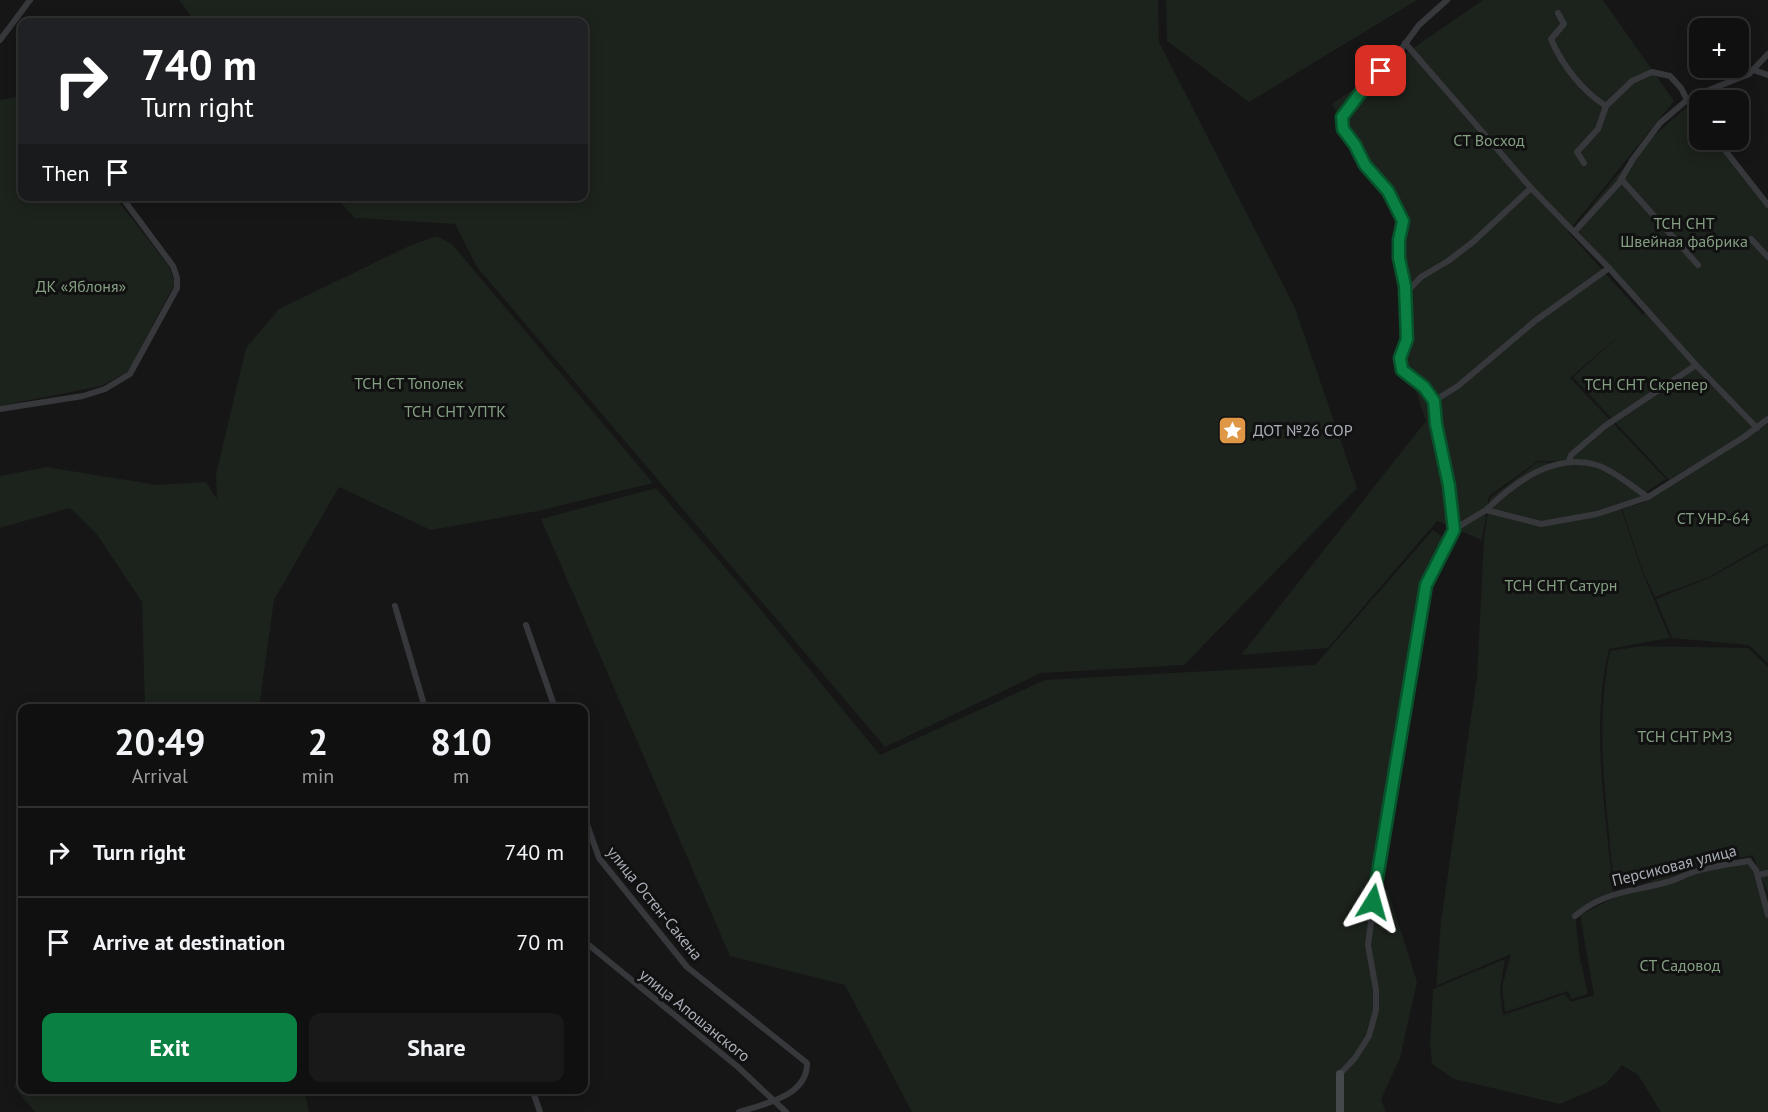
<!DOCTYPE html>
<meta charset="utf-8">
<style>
body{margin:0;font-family:"PT Sans",sans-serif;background:#19191a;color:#f1f3f6;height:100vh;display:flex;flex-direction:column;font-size:22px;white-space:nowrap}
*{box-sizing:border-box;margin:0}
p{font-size:20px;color:#9c9d9f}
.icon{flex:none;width:33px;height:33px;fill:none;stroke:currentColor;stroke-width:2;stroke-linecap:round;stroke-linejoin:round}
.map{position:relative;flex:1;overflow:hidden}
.side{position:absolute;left:18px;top:704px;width:570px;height:390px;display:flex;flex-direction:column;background:#101011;border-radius:12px;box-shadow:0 3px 15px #0003,0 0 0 2px #303031}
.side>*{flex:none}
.top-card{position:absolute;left:18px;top:18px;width:570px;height:183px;border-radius:12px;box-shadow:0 3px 15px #0003,0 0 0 2px #303031;background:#202124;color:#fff;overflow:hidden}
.buttons{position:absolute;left:1689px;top:18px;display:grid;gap:12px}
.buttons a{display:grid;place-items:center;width:60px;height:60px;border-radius:12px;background:#101011;box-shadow:0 3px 15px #0003,0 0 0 2px #303031;font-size:30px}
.pin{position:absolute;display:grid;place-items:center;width:51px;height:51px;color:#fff;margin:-26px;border-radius:12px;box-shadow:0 3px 9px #0006}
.me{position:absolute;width:66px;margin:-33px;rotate:8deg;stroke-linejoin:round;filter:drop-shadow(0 0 4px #0008)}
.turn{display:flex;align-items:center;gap:21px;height:126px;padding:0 24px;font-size:27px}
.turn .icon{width:78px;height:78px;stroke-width:2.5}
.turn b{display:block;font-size:42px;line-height:51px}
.then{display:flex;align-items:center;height:57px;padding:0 24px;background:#0003;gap:12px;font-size:22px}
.eta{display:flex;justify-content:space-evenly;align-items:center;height:102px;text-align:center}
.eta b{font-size:36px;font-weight:800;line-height:42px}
.cta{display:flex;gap:12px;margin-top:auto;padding:12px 24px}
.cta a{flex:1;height:69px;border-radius:12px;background:#0b8043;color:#fff;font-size:24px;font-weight:800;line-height:69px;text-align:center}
.cta a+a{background:#19191a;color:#f1f3f6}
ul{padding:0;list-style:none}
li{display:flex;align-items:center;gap:18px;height:90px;padding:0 24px;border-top:2px solid #303031}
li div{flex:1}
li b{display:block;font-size:22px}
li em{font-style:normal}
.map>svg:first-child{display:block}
</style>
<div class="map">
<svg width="1768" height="1112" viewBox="0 0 1768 1112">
<rect width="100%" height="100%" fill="#161617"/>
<!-- green -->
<g fill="#1c221c">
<path d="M179,0H1158L1159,42L1295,308L1357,488L1184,665L1041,673L885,747L477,267L455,224L355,218L335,197L584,196V22H195Z"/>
<path d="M1166,0H1417L1249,102L1167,41Z"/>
<path d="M1483,0H1603L1674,101L1568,232L1643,315L1647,312L1754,429L1669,480L1573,377L1635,322L1570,378L1666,479L1643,494L1599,462L1538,461L1489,496L1482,540L1437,521L1328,648L1241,655L1426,421L1399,340L1397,222L1332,104Z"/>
<path d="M22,96V196L115,197L168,265L175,283L128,372L101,386L0,406V100Z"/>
<path d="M1690,105H1697L1699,108L1700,140H1718L1768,207V418L1757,425L1571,232C1608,186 1643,141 1690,105Z"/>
<path d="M437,236L452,244L653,483L538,511L431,530L339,487L274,600L259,708H145L142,602L96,533L70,508L0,528V476L47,467L157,485L206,482L217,499L216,474L246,348L279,309L409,246Z"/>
<path d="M1768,424V543L1709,577L1655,597L1644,574L1622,509L1642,503Z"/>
<path d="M1538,462L1598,464L1644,497L1620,506L1644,576L1670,638L1609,649C1590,728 1606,812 1613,892L1592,902L1575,915L1580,959L1588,994L1571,999L1568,991L1505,1012L1502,987L1511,954L1436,986L1441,921L1477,677L1484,539L1490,498Z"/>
<path d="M656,488L742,587L880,755L1045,680L1315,665L1433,530L1443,537L1419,591L1369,886L1388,890L1417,982L1400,1058L1381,1099L1386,1112H912L845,985L730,956L541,519Z"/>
<path d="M1768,545V663L1749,645L1672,638L1656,599L1711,577Z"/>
<path d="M1642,646L1748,648L1768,667V894L1753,855L1614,885C1607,807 1594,729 1610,651Z"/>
<path d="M1751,857L1768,899V1112H1661L1638,1075L1622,1065L1606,1084L1560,1104L1454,1079L1432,1064L1430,1044L1433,989L1505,959L1500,990L1503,1015L1565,994L1571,1002L1594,995L1580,915L1612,899L1658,878Z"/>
<path d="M22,1061V1089H304L309,1112H35L14,1087Z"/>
</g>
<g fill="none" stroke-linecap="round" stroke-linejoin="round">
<!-- street -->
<g stroke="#37383c" stroke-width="6">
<path d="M1558,13L1564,24L1551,39C1562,65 1582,91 1606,106"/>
<path d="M0,40L30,0"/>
<path d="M1405,43L1531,188L1609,268L1696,365L1757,428"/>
<path d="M1753,70L1768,75"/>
<path d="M1701,100L1709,90L1749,74L1768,54"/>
<path d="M1717,140L1768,205"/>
<path d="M1584,163L1577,152L1598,129L1606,106L1632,81L1652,72L1670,76L1681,88L1687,100"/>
<path d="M1621,179L1698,265"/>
<path d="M1575,231L1619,183L1633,159L1660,123L1687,100L1700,103"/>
<path d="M1751,239L1768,257"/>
<path d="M1405,294L1421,277L1448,261L1473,242L1531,188"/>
<path d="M1434,401L1458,386L1535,321L1609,268"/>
<path d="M0,409L83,396L105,389L130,374L177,288V278L173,266L121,196"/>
<path d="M1569,461L1571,455L1605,426L1696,365"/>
<path d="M1486,510C1515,482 1554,452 1597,465C1615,471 1632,487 1648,497"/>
<path d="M1453,530L1486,510L1541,524L1597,514L1648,497L1744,437L1768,419"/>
<path d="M395,606L425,708"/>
<path d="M526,625L555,708"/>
<path d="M584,816L599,858L687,967L807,1063C808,1096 764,1104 739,1112"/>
<path d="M1758,875L1768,873"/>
<path d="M1575,916C1604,891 1632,892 1667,882C1676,880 1684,875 1693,872C1711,866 1730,864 1749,861L1756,870L1768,915"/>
<path d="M584,941L738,1067L786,1112"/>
<path d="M1340,1074L1355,1058L1369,1036L1376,1010V990L1368,945L1381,848L1426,585L1453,530L1449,486L1436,424L1434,401L1424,387L1402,370L1400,358L1407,339L1405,286L1399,258V239L1403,221L1388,191L1365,165L1355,145L1343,129L1342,117L1371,79L1391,63L1419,25L1447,0"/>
<path d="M532,1089L540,1112"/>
</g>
<!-- secondary -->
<path stroke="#45484b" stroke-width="8" d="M1340,1112V1074"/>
</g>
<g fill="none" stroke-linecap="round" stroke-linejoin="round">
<defs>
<path id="route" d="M1373,902L1426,585L1454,530L1449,486L1436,424L1434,401L1424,387L1402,370L1400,358L1407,339L1405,286L1399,258V240L1403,221L1388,191L1365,165L1355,145L1343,129L1342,117L1371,79L1381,71"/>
</defs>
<!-- route casing -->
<use href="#route" stroke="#07532c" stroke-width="15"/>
<!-- route -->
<use href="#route" stroke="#0b8043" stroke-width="10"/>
</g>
<!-- icons -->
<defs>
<symbol id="sight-square" viewBox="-11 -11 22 22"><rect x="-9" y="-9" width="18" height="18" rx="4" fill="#df9746" stroke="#111112"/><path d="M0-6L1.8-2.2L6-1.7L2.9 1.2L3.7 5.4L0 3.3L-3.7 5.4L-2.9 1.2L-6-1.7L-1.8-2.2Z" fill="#fff"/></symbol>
</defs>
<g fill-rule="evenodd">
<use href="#sight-square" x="1216" y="414" width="33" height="33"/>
</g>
<g text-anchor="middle" stroke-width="6" stroke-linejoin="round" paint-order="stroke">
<!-- park labels -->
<g font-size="16" fill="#849f82" stroke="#111112">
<text x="1489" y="146">СТ Восход</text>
<text x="1684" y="229">ТСН СНТ<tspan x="1684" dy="18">Швейная фабрика</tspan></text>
<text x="81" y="292">ДК «Яблоня»</text>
<text x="409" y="389">ТСН СТ Тополек</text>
<text x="1646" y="390">ТСН СНТ Скрепер</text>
<text x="455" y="417">ТСН СНТ УПТК</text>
<text x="1713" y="524">СТ УНР-64</text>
<text x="1561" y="591">ТСН СНТ Сатурн</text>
<text x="1685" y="742">ТСН СНТ РМЗ</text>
<text x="1680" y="971">СТ Садовод</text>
</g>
<!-- poi labels -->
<g font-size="16" fill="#a9aeb6" stroke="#111112" text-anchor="start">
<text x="1253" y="436">ДОТ №26 СОР</text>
</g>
<!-- street labels -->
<g font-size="16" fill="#a9aeb6" stroke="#111112">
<text transform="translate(1674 865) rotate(-14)" y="6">Персиковая улица</text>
<text transform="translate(655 903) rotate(51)" y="6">улица Остен-Сакена</text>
<text transform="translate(695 1015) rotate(39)" y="6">улица Апошанского</text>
</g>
</g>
</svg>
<div class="buttons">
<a>+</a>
<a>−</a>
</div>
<div class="pin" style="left:1381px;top:71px;background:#d93025"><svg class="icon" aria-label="arrive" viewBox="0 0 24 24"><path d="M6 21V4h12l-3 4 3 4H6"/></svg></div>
<svg class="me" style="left:1373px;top:902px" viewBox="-20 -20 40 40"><path d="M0-17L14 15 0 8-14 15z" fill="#0b8043" stroke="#fff" stroke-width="4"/></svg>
<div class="top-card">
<div class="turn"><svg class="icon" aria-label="right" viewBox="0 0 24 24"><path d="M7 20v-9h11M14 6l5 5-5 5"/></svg><div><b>740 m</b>Turn right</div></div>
<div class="then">Then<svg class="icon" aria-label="arrive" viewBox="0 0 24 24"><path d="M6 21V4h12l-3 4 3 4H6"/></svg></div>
</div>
<section class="side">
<div class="eta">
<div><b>20:49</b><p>Arrival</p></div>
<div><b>2</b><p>min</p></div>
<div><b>810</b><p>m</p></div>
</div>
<ul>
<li><svg class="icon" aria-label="right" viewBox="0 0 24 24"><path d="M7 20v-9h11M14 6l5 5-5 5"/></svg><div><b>Turn right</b></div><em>740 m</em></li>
<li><svg class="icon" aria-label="arrive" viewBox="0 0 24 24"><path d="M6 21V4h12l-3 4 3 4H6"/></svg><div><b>Arrive at destination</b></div><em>70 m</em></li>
</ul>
<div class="cta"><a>Exit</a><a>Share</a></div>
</section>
</div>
